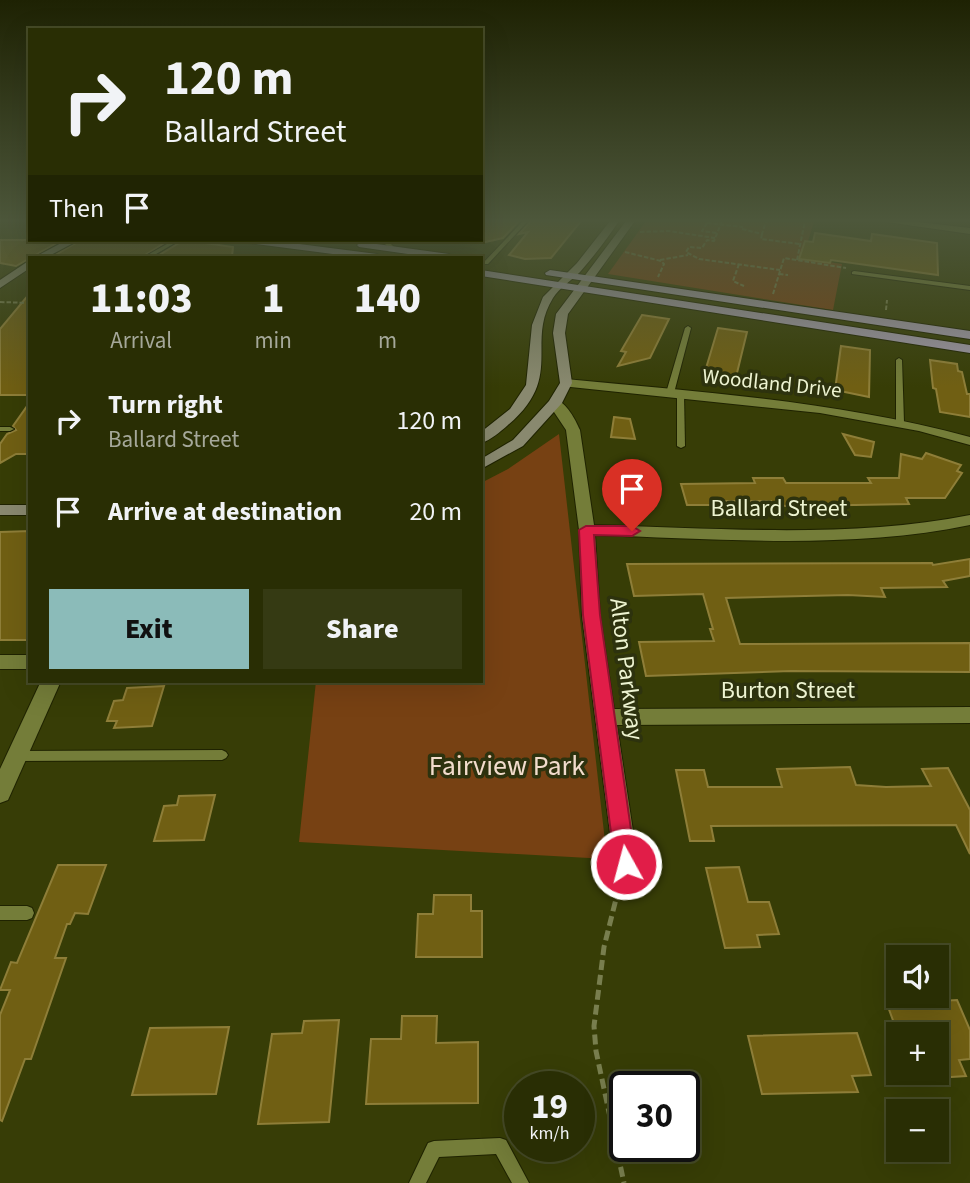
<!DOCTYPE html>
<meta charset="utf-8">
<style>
body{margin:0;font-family:"Source Sans 3",sans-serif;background:#353a13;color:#f1f3f6;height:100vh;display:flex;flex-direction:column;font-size:26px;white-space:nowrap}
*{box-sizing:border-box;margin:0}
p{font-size:23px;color:#a5a89a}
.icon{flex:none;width:38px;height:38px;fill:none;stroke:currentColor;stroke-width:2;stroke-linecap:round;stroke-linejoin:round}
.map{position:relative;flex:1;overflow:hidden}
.sheet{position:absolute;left:28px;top:256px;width:455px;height:427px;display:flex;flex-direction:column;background:#292e04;border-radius:0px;box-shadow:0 7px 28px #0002,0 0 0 2px #454a26}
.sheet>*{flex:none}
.banner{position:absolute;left:28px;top:28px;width:455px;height:214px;border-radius:0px;box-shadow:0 7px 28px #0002,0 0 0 2px #454a26;background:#292e04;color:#f1f3f6;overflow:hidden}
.controls{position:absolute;left:886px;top:945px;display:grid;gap:14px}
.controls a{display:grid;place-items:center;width:63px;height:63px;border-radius:0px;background:#292e04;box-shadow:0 7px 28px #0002,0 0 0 2px #454a26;font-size:35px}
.speed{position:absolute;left:504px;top:1071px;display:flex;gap:14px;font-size:35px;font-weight:700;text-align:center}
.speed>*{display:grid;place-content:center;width:91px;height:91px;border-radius:50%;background:#292e04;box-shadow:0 7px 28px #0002,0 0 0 2px #454a26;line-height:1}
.speed small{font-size:18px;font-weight:400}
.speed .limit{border:4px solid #111;border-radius:10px;background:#fff;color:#111}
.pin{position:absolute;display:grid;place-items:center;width:60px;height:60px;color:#fff;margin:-72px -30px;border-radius:50% 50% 50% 0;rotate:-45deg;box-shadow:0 0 7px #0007}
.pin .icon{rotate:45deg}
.me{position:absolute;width:77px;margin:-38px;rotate:353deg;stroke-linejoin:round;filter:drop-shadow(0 0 5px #0008)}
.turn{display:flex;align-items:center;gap:24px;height:147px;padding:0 21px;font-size:32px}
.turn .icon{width:91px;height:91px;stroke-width:2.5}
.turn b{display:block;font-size:49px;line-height:60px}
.then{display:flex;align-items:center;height:66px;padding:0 21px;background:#0003;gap:14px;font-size:26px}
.eta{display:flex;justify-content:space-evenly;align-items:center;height:119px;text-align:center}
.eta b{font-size:42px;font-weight:800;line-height:49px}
.button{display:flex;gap:14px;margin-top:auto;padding:14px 21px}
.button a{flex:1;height:80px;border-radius:0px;background:#8bbbb9;color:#111;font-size:28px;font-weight:800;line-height:80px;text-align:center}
.button a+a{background:#353a13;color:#f1f3f6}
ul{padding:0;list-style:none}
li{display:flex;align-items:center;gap:21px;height:91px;padding:0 21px}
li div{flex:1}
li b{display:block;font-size:26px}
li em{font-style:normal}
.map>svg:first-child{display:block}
</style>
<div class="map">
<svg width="970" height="1183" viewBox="0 0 970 1183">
<rect width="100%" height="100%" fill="#373d06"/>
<!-- green -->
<g fill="#774113">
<path d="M646,221H814L803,258L842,264L833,310L608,274Z"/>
<path d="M559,434L607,859L299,842L316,681H481V483L508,469Z"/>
</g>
<!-- building -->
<g fill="#705f13" stroke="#8e7e38" stroke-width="2">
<path d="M481,221H519L503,238L481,243Z"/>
<path d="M531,221H581L551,258L525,259L509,255L528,232L519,234Z"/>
<path d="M815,233L871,241L872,234L937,243L938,275L831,260L830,263L799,259L805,241L813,242Z"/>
<path d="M0,240H62L16,266L0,263Z"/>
<path d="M81,240H169L142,257H52Z"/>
<path d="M184,240L233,247L232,257H156Z"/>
<path d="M30,293V395H0V329Z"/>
<path d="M642,315L669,319L650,358L618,366L626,352L621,351Z"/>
<path d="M718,328L747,332L736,377L731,376L730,380L704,375Z"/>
<path d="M841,346L870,350L869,397L835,390Z"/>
<path d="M930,360L957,364L958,371L962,372L967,394H970V417L940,412L936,389L933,388Z"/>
<path d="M30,402V454H16L0,463V444L7,434L16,430L13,426Z"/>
<path d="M614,417L630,419L635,439L611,437Z"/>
<path d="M843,434L874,442L871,457L855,455Z"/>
<path d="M926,453L961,465L957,471L962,473L945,498H906L909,504L855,505L773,506L771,501H713L714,505H687L681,484L755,483L753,478H783L786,483H871L868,478H899L901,454L922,459Z"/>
<path d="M621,482H647L653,506H619L615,488H622Z"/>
<path d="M30,531V640H0V532Z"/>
<path d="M970,559V576L943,581L947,587L881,588L885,597L848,595L726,598L740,644L970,643V672L791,671L646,676L639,642L714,641L710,629H713L703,594L634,596L627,564L932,563L933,565Z"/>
<path d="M164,686L152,726L114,728L117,721H107L114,701L123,700L127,688Z"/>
<path d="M850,767L856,785L886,787L931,786L922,769L948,768L970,810V854L956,825L711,826L714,841H690L676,770H704L708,787H782L777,769Z"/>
<path d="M215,795L204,840L154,841L164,806L177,805L179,796Z"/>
<path d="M58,865H106L88,914L75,913L70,924H67L55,958H66L31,1059H25L2,1121L0,1120V1015L10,990H0L11,962L17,963Z"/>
<path d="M739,867L748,902H769L779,934L757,935L760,947L725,948L706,868Z"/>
<path d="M434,895H471V911H482V957H416L418,914H433Z"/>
<path d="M957,1000L970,1030V1059L959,1060L966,1076L936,1078V1034H898L887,1004Z"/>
<path d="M402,1016H437L436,1043L478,1042V1103L366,1104L371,1039H401Z"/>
<path d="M339,1020L329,1122L258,1124L272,1034L302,1033L304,1021Z"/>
<path d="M229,1027L216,1094L132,1095L150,1028Z"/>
<path d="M857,1033L871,1075L852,1076L858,1092L762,1094L748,1036Z"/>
</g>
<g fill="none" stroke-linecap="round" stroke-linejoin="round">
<defs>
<g id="lane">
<path d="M523,221H528L488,264H484V262Z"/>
<path d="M174,240H180L151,257H144Z"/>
<path d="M344,240H358L342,243V241Z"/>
<path d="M363,240L389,242L396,249L391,250L385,244Z"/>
<path d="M854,271L970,286V290L852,274V272Z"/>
<path d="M688,326L691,328L674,393L670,395H667L666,393L685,328Z"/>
<path d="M899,358L902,360L904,422L900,424L896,422V360Z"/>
<path d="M677,392H683L684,394L685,446L681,448L677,446Z"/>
<path d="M0,427H10L14,429L10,431H0Z"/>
<path d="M222,750L226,752L228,755L226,758L222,760L18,761L14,759L12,756L14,753L18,751Z"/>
<path d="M0,906H27L32,908L34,913L32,918L27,920H0Z"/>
<path d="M500,1138L506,1140L529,1183H512L496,1154L439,1157L426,1183H409L428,1143L434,1141Z"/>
</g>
<g id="street">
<path d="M880,221H910L970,228V234Z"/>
<path d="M566,379C702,392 837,401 970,437V445L919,431L820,413L561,386V380Z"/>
<path d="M555,399C567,403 575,419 580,430L594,525C716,528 851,539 970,515V525C851,550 717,539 595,535L600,616L614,709L970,707V723L617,725L638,864L634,872L626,875L618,872L614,864L582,616L579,530L566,430L548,403Z"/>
<rect x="0" y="655" width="30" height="14"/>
<path d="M41,681H61L8,800L0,803V769Z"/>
</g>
<g id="secondary">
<path d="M610,221H619C607,239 594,256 580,272C571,281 559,288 553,298C525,343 565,377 508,425C500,432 491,440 481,443V432L510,409L526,385L532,325L543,297L577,263Z"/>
<path d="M626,221H635L568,314L565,333L572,383L562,403L523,446L481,469V459L513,440L549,401L560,383L553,333L556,314Z"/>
<path d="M67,240H79L47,257H35Z"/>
<path d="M30,260V268L0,288V280Z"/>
<rect x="0" y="505" width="30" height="10"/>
</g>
<g id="primary">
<path d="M243,240H268L377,254L382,257H356L248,243Z"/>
<path d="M362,242L449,254L454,257H429L359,247L357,245Z"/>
<path d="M481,270L970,345V353L481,276Z"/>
<path d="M550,270L970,331V339L546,275L545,273Z"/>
</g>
</defs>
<!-- lane casing -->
<use href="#lane" stroke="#1f2300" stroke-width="2"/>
<!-- street casing -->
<use href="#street" stroke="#1f2300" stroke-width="2"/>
<!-- secondary casing -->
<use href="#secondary" stroke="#1f2300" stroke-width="2"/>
<!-- primary casing -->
<use href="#primary" stroke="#1f2300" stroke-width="2"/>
<!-- path-far2 -->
<g stroke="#787e4e" stroke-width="2" stroke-dasharray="4.5 2" stroke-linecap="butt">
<path d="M722,221L714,241L707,240L702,248L689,247L686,252L699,259L780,270"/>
<path d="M707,223L743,227"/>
<path d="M707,223L702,231L717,233"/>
<path d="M742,229L762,234L766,221"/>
<path d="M640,232L669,231L715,238"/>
<path d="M762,234L761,239L800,244"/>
<path d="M625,252L661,261L664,264L658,277"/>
<path d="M660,260L688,255"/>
<path d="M797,260L805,221"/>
<path d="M739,264L733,281L744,286"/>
<path d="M779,274L788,275"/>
<path d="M773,294L784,258L846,268"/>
<path d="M0,302L30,303"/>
<path d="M886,310L887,300"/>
</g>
<!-- path-far1 -->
<path stroke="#787e4e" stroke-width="4.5" stroke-dasharray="9 4.5" stroke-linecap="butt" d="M619,889L620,883"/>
<!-- path -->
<path stroke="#787e4e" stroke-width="5" stroke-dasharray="10 5" stroke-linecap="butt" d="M619,887L604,947L594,1026L596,1051L624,1183"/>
<!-- lane -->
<use href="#lane" fill="#747d39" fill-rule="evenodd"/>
<!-- street -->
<use href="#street" fill="#747d39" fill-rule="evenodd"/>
<!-- secondary -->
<use href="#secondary" fill="#89896f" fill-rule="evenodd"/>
<!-- primary -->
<use href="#primary" fill="#9d96a5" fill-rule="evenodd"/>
</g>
<!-- sky -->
<linearGradient id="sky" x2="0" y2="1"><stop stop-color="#1e2203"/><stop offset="0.57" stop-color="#4d573b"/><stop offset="1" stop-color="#4d573b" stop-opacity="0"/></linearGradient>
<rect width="970" height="387" fill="url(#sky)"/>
<!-- route -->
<path fill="#e11d48" stroke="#92132f" stroke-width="2" d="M586,526H632L640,531L632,536L594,535L600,615L636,864L633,871L626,874L618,871L615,864L583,615L579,530Z"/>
<g text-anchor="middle" stroke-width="7" stroke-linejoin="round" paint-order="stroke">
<!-- far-street labels -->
<g font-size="21" fill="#edf3d1" stroke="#2d320e">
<text transform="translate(772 383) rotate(6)" y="7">Woodland Drive</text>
</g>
<!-- street labels -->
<g font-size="24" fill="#edf3d1" stroke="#2d320e">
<text x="779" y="516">Ballard Street</text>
<text transform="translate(627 669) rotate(83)" y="8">Alton Parkway</text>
<text x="788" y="698">Burton Street</text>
</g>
<!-- near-park labels -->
<g font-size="28" fill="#f2dccc" stroke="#2d320e">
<text x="507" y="775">Fairview Park</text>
</g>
</g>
</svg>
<div class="controls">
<a><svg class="icon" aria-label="sound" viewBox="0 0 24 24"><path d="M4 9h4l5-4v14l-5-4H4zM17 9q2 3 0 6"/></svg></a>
<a>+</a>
<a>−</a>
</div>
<div class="speed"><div>19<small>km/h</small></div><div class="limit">30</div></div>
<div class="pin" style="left:632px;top:531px;background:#d93025"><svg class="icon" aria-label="arrive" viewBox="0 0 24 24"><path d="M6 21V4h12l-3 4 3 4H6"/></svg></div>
<svg class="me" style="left:626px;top:864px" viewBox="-20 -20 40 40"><circle r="17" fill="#e11d48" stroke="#fff" stroke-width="3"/><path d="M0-11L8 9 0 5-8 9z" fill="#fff"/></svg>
<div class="banner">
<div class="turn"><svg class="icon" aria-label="right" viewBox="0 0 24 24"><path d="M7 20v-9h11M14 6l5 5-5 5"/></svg><div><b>120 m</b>Ballard Street</div></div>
<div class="then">Then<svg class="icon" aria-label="arrive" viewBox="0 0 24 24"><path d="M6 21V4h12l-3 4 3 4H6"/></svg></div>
</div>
<section class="sheet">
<div class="eta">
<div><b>11:03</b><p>Arrival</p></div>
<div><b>1</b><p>min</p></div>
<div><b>140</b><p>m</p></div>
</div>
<ul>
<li><svg class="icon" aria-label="right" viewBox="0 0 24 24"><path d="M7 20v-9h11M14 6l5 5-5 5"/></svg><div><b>Turn right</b><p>Ballard Street</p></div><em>120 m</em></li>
<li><svg class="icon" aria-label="arrive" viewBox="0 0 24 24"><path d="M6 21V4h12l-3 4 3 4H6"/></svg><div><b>Arrive at destination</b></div><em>20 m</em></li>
</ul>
<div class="button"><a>Exit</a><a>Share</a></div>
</section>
</div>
